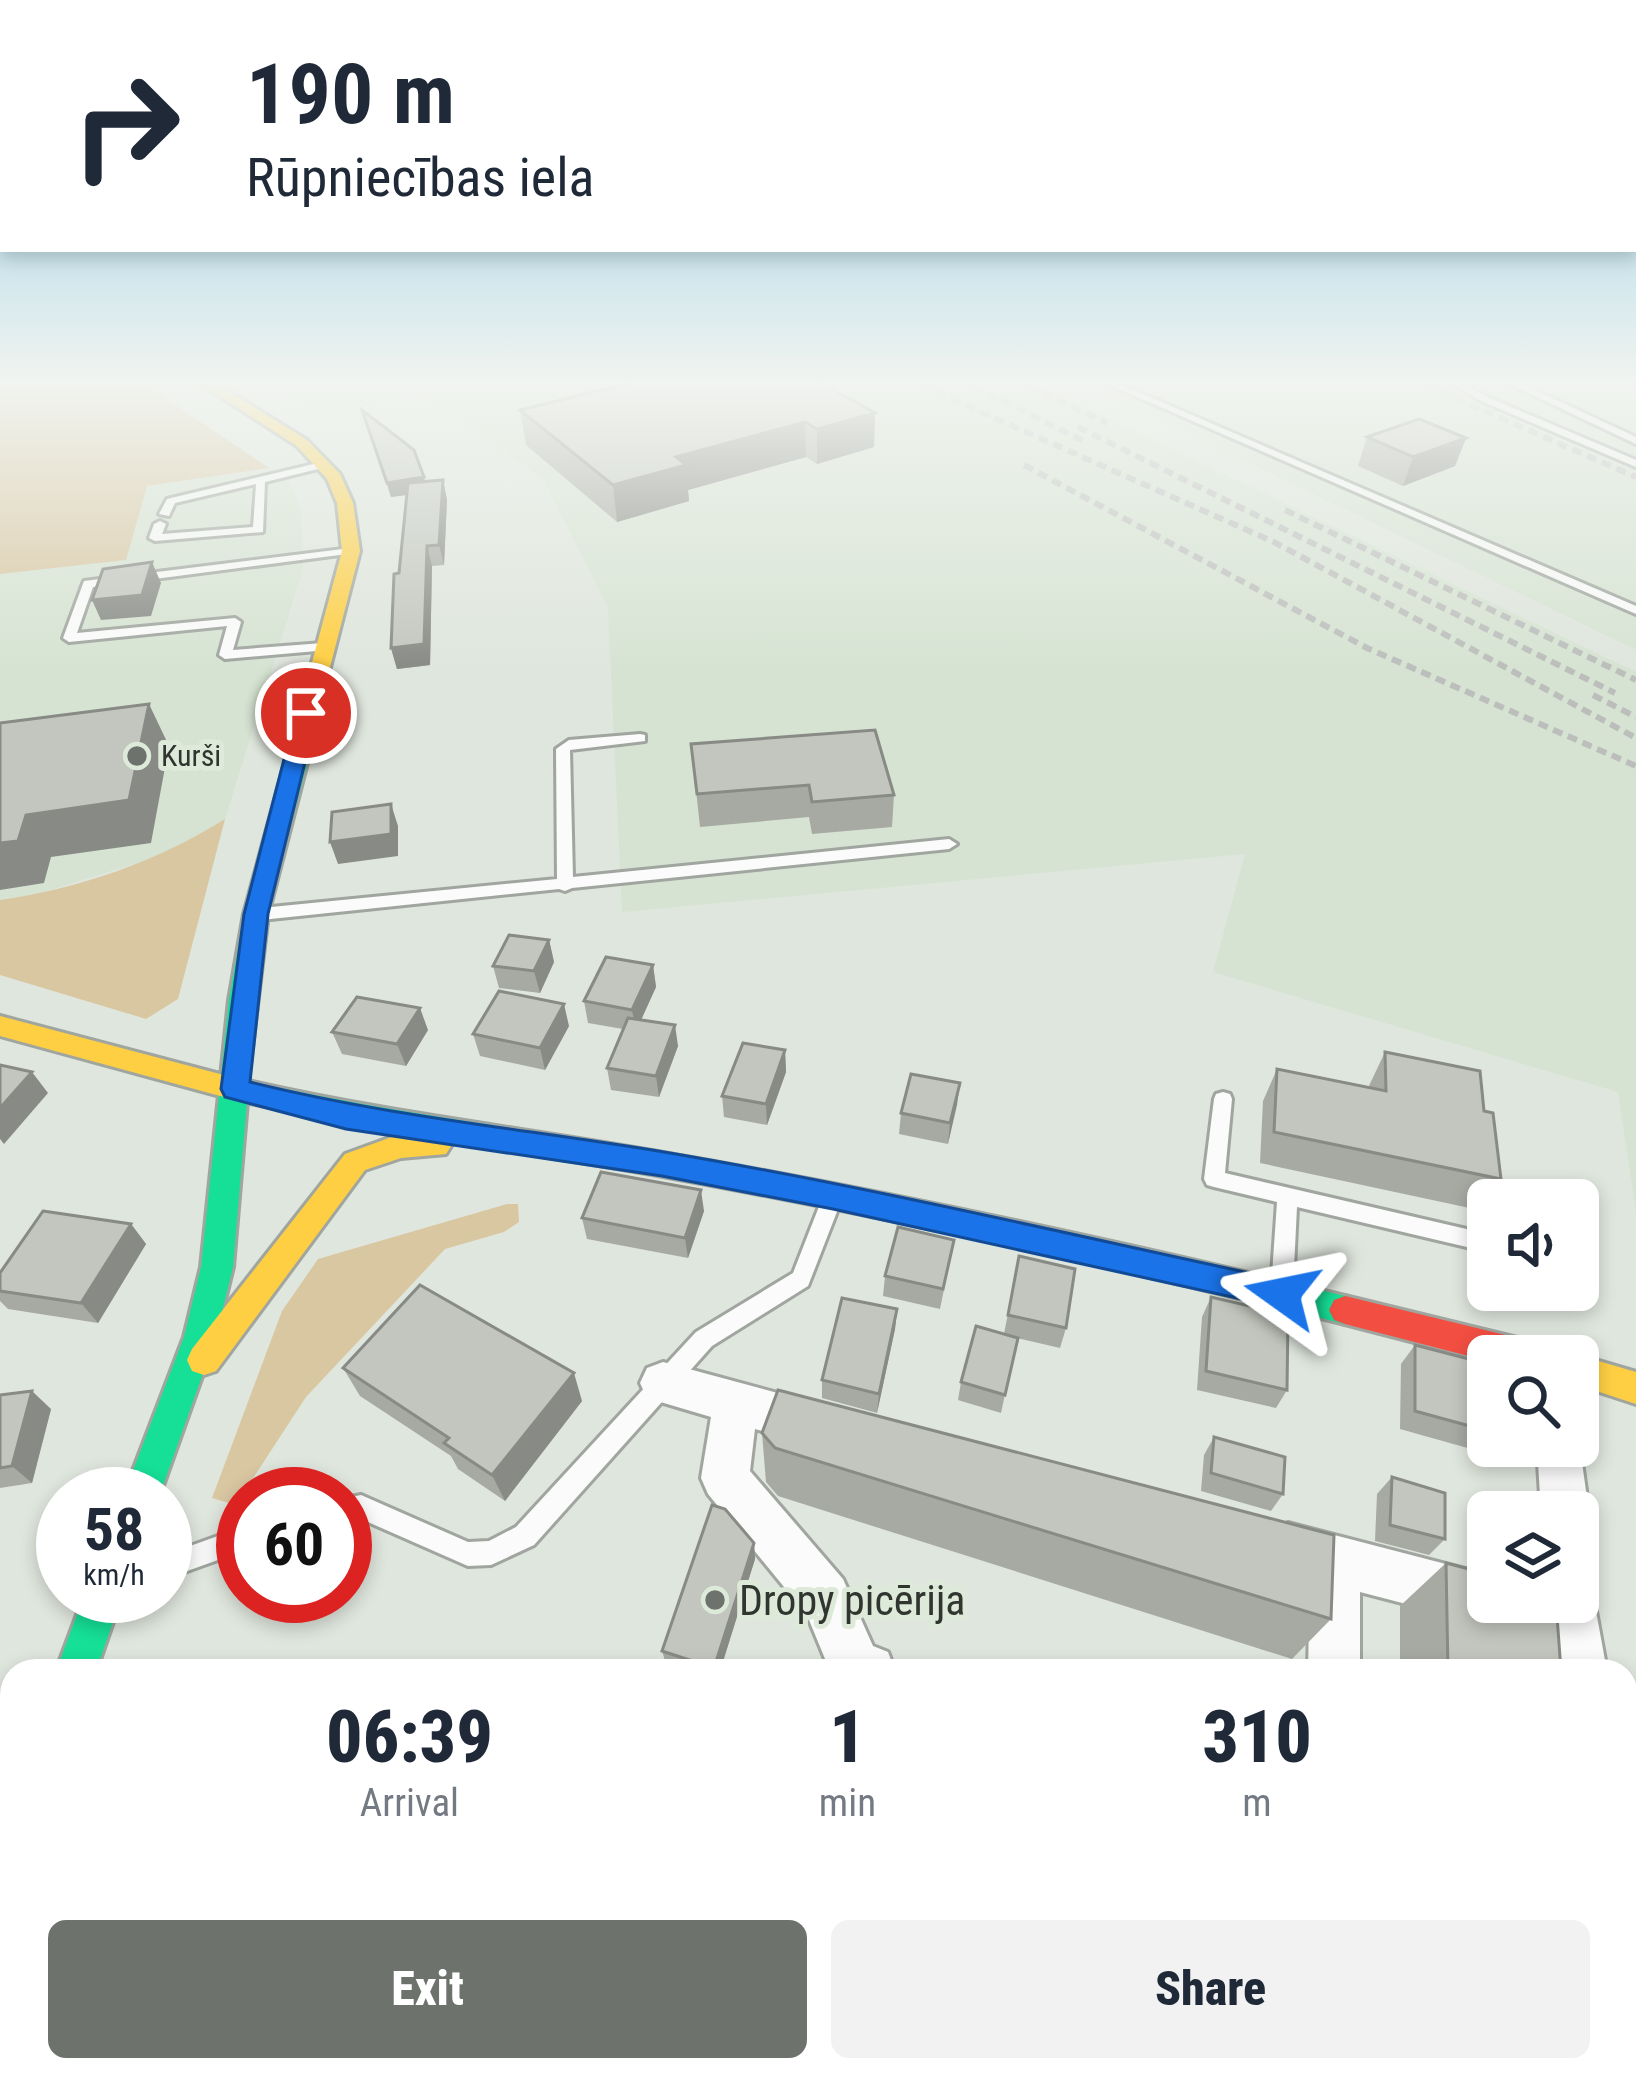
<!DOCTYPE html>
<meta charset="utf-8">
<style>
body{margin:0;font-family:"Roboto Condensed",sans-serif;background:#f2f2f3;color:#1f2937;height:100vh;display:flex;flex-direction:column;font-size:45px;white-space:nowrap}
*{box-sizing:border-box;margin:0}
p{font-size:39px;color:#747a83}
.icon{flex:none;width:66px;height:66px;fill:none;stroke:currentColor;stroke-width:2;stroke-linecap:round;stroke-linejoin:round}
.map{position:relative;flex:1;overflow:hidden}
.drawer{position:absolute;left:0px;top:1659px;width:1638px;height:423px;display:flex;flex-direction:column;background:#fff;border-radius:36px 36px 0 0;box-shadow:0 6px 18px #0003}
.drawer>*{flex:none}
.top-card{position:absolute;left:0px;top:0px;width:1638px;height:252px;box-shadow:0 6px 18px #0003;background:#fff;color:#1f2937;overflow:hidden}
.controls{position:absolute;left:1467px;top:1179px;display:grid;gap:24px}
.controls a{display:grid;place-items:center;width:132px;height:132px;border-radius:18px;background:#fff;box-shadow:0 6px 18px #0003;font-size:60px}
.speed{position:absolute;left:36px;top:1467px;display:flex;gap:24px;font-size:60px;font-weight:700;text-align:center}
.speed>*{display:grid;place-content:center;width:156px;height:156px;border-radius:50%;background:#fff;box-shadow:0 6px 18px #0003;line-height:1}
.speed small{font-size:30px;font-weight:400}
.speed .limit{border:18px solid #d22;background:#fff;color:#111}
.pin{position:absolute;display:grid;place-items:center;width:102px;height:102px;color:#fff;margin:-51px;border:6px solid #fff;border-radius:50%;box-shadow:0 3px 12px #0007}
.me{position:absolute;width:132px;margin:-66px;rotate:282deg;stroke-linejoin:round;filter:drop-shadow(0 0 9px #0008)}
.turn{display:flex;align-items:center;gap:42px;height:252px;padding:0 48px;font-size:54px}
.turn .icon{width:156px;height:156px;stroke-width:2.5}
.turn b{display:block;font-size:84px;line-height:102px}
.eta{display:flex;justify-content:space-evenly;align-items:center;height:204px;text-align:center}
.eta b{font-size:72px;font-weight:800;line-height:84px}
.primary-button{display:flex;gap:24px;margin-top:auto;padding:24px 48px}
.primary-button a{flex:1;height:138px;border-radius:18px;background:#6d736c;color:#fff;font-size:48px;font-weight:800;line-height:138px;text-align:center}
.primary-button a+a{background:#f2f2f3;color:#1f2937}
.map>svg:first-child{display:block}
</style>
<div class="map">
<svg width="1636" height="2080" viewBox="0 0 1636 2080">
<rect width="100%" height="100%" fill="#dfe6dd"/>
<!-- built -->
<g fill="#d6e3d2">
<path d="M255,379H1026L1636,672V1211L1618,1092L1213,972L1245,854L622,912L608,608L543,479L419,389L329,410Z"/>
<path d="M1076,379H1636V650Z"/>
<path d="M273,468L289,481L301,510L303,569L225,819L173,852L34,895L0,900V574L125,560L147,486Z"/>
</g>
<!-- green -->
<g fill="#d9c7a2">
<path d="M0,379H137L269,468L147,486L126,560L0,574Z"/>
<path d="M225,819L178,999L146,1019L0,975V900C79,889 158,861 225,819Z"/>
<path d="M507,1204H518L519,1222L504,1232L445,1249L306,1397L242,1495L229,1503L212,1498L282,1311L318,1259Z"/>
</g>
<g fill="none" stroke-linecap="round" stroke-linejoin="round">
<defs>
<g id="lane">
<path d="M1096,379H1108L1636,606V614Z"/>
<path d="M1446,379H1457L1485,396L1636,460V467L1479,400Z"/>
<path d="M1499,379H1511L1636,437V444Z"/>
<path d="M322,462L327,465L326,467L265,482L263,532L155,541L149,538L154,524L160,521L166,524L162,534L253,527L256,484L175,503L169,516L159,514L167,499Z"/>
<path d="M351,548L355,549V553L93,587L77,633L235,618L241,622L233,650L323,643L329,647L328,650L225,659L219,655L227,626L69,642L63,638L84,581Z"/>
<path d="M640,734L645,735V741L570,750L573,877L949,839L957,844L949,849L572,888L565,891L559,889L261,920L253,914L261,908L557,879L556,749L569,740Z"/>
<path d="M1223,1092L1230,1094L1232,1099L1225,1173L1488,1234V1252L1297,1207L1293,1289L1290,1296L1282,1298L1274,1296L1271,1289L1277,1202L1214,1187L1207,1185L1204,1179L1214,1099L1216,1094Z"/>
<path d="M1519,1189L1526,1191L1529,1200H1509L1512,1191Z"/>
<path d="M830,1196L837,1198L840,1204L808,1286L712,1346L534,1545L491,1565L468,1566L361,1519L345,1522V1498L361,1495L468,1542L489,1541L516,1527L696,1332L793,1273L820,1204L823,1198Z"/>
<path d="M243,1527V1551L165,1579V1555Z"/>
<path d="M1626,1981L1636,1984V2014L1626,2011Z"/>
</g>
<g id="street">
<path d="M663,1362L833,1408L840,1424L833,1440L817,1446L755,1429L750,1471L843,1579L873,1646L888,1652L895,1671H830L807,1615L708,1494L701,1478L711,1417L647,1398L640,1383L647,1368Z"/>
<path d="M1578,1434L1589,1512L1578,1531V1512H1541L1537,1446H1578Z"/>
<path d="M1288,1523L1488,1575V1602H1578V1579L1591,1584L1607,1671H1555L1552,1642L1360,1592V1671H1308L1310,1578L1271,1565L1263,1548L1271,1531Z"/>
<path d="M0,1911L12,1916V1977L0,1972Z"/>
<path d="M1626,2036L1636,2041V2080H1596L1595,2070H1626Z"/>
<path d="M282,2070H368L372,2080H287Z"/>
</g>
<g id="fast">
<path d="M297,753L308,759L268,914L248,1081C387,1113 529,1129 669,1154C896,1193 1121,1242 1345,1296L1356,1300L1361,1310L1356,1320L1345,1324C1121,1268 896,1218 668,1177C528,1152 386,1135 247,1102L233,1267L216,1337L160,1494H124L184,1337L201,1267L229,1000L244,914L286,759Z"/>
<path d="M84,1596H122L96,1671H56Z"/>
<path d="M12,1826V1897L0,1902V1831Z"/>
</g>
<g id="slow">
<path d="M193,379H209L307,440L340,474L353,503L360,551L305,764H289L286,759L342,551L337,503L327,479L297,446Z"/>
<path d="M0,1016L235,1078L245,1081L249,1089L245,1097L235,1100L0,1036Z"/>
<path d="M400,1134L446,1138L451,1146L446,1154L401,1158L365,1170L216,1371L204,1375L192,1371L187,1360L192,1349L345,1154Z"/>
<path d="M1578,1355L1636,1372V1404L1578,1385V1356H1574Z"/>
</g>
<path id="jam" d="M1345,1296L1530,1341L1542,1345L1547,1356H1488V1361L1345,1324L1334,1320L1329,1310L1334,1300Z"/>
</defs>
<!-- lane casing -->
<use href="#lane" stroke="#a0a69f" stroke-width="6"/>
<!-- street casing -->
<use href="#street" stroke="#a0a69f" stroke-width="6"/>
<!-- fast casing -->
<use href="#fast" stroke="#a0a69f" stroke-width="6"/>
<!-- slow casing -->
<use href="#slow" stroke="#a0a69f" stroke-width="6"/>
<!-- jam casing -->
<use href="#jam" stroke="#a0a69f" stroke-width="6"/>
<!-- lane -->
<use href="#lane" fill="#fafbfa" fill-rule="evenodd"/>
<!-- street -->
<use href="#street" fill="#fafbfa" fill-rule="evenodd"/>
<!-- fast -->
<use href="#fast" fill="#16e098" fill-rule="evenodd"/>
<!-- slow -->
<use href="#slow" fill="#ffcf43" fill-rule="evenodd"/>
<!-- jam -->
<use href="#jam" fill="#f24e42" fill-rule="evenodd"/>
<!-- rail -->
<g stroke="#bcbebc" stroke-width="6" stroke-dasharray="10 6" stroke-linecap="butt">
<path d="M907,379L1274,542L1636,738"/>
<path d="M959,379L1088,443"/>
<path d="M1014,379L1107,423"/>
<path d="M1411,379L1636,477"/>
<path d="M1078,427L1615,693"/>
<path d="M1024,465L1367,648L1636,766"/>
<path d="M1285,510L1636,680"/>
<path d="M1593,695L1636,717"/>
</g>
</g>
<!-- wall -->
<g fill="#a7aaa3">
<path d="M362,410L425,482L443,480L447,500L444,565L432,566L430,665L397,669L391,648L407,495L391,497Z"/>
<path d="M520,410L875,413L874,447L817,464L806,457L688,490L689,501L617,522L526,445Z"/>
<path d="M1367,437L1466,438L1455,466L1403,486L1358,466Z"/>
<path d="M691,744L894,795L892,827L812,834L809,817L700,827Z"/>
<path d="M549,940L554,962L540,993L499,988L493,966Z"/>
<path d="M653,965L656,987L641,1020L678,1046L659,1097L611,1090L607,1068L623,1029L588,1023L584,1001Z"/>
<path d="M569,1026L545,1070L480,1056L473,1034Z"/>
<path d="M428,1030L406,1066L342,1054L332,1032Z"/>
<path d="M785,1050L786,1072L767,1125L724,1117L722,1096Z"/>
<path d="M1385,1052L1484,1111L1501,1179L1479,1210L1260,1163L1263,1101L1277,1069L1368,1088Z"/>
<path d="M960,1083L948,1144L899,1134L901,1113Z"/>
<path d="M704,1211L688,1258L587,1239L582,1218Z"/>
<path d="M131,1224L146,1244L98,1323L8,1309L0,1301V1273Z"/>
<path d="M954,1240L940,1309L883,1296L885,1276Z"/>
<path d="M1019,1256L1066,1328L1060,1348L1017,1338L1001,1413L958,1400L961,1382L1004,1334Z"/>
<path d="M1211,1297L1287,1390L1276,1408L1197,1390L1202,1317Z"/>
<path d="M897,1309L895,1329L877,1413L822,1398V1380Z"/>
<path d="M1415,1345L1488,1364V1446H1506L1496,1456L1400,1429L1401,1364Z"/>
<path d="M343,1368L582,1401L505,1501L458,1469L451,1456L360,1396Z"/>
<path d="M0,1395L51,1409L32,1483L0,1488Z"/>
<path d="M762,1433L1331,1619L1292,1659L778,1496L766,1482Z"/>
<path d="M1214,1437L1283,1494L1271,1511L1201,1491L1204,1455Z"/>
<path d="M1392,1477L1445,1539L1429,1555L1375,1541L1377,1494Z"/>
<path d="M754,1543L755,1559L720,1671H686L666,1664L662,1651Z"/>
<path d="M1446,1563L1561,1671H1400V1606Z"/>
<path d="M957,2070H1356L1385,2080H984Z"/>
</g>
<!-- shaded-wall -->
<g fill="#888b85">
<path d="M875,413L874,447L817,464V429Z"/>
<path d="M805,422L806,457L688,490L689,501L617,522L613,485L676,457Z"/>
<path d="M1466,438L1455,466L1403,486L1413,457Z"/>
<path d="M424,477L427,492L391,497L387,483Z"/>
<path d="M443,480L447,500L444,565L439,545Z"/>
<path d="M427,546L432,566L430,665L397,669L391,648Z"/>
<path d="M152,562L161,583L151,616L101,620L92,600Z"/>
<path d="M149,704L169,746L151,843L51,857L44,883L0,890V843L26,815Z"/>
<path d="M391,804L398,826V856L338,864L330,842Z"/>
<path d="M549,940L554,962L540,993L534,971Z"/>
<path d="M653,965L656,987L636,1031L632,1010Z"/>
<path d="M564,1004L569,1026L545,1070L540,1048Z"/>
<path d="M420,1008L428,1030L406,1066L397,1044Z"/>
<path d="M675,1025L678,1046L659,1097L656,1076Z"/>
<path d="M785,1050L786,1072L767,1125L766,1104Z"/>
<path d="M32,1072L48,1093L4,1144L0,1139V1108Z"/>
<path d="M960,1083L957,1105L948,1144L950,1123Z"/>
<path d="M701,1190L704,1211L688,1258L685,1238Z"/>
<path d="M131,1224L146,1244L98,1323L81,1303Z"/>
<path d="M897,1309L895,1329L877,1413L879,1394Z"/>
<path d="M574,1373L582,1401L505,1501L492,1475Z"/>
<path d="M32,1391L51,1409L32,1483L12,1466Z"/>
<path d="M754,1543L755,1559L720,1671H714V1668Z"/>
</g>
<!-- building -->
<g fill="#c2c6be" stroke="#888b85" stroke-width="3">
<path d="M647,379H814L875,413L817,429L805,422L676,457L686,465L613,485L520,410Z"/>
<path d="M362,410L414,450L424,477L387,483Z"/>
<path d="M1419,419L1466,438L1413,457L1367,437Z"/>
<path d="M443,480L439,545L427,546L424,644L391,648L394,574L399,573L408,483Z"/>
<path d="M152,562L142,595L92,600L103,569Z"/>
<path d="M149,704L129,800L26,815L18,841L0,843V723Z"/>
<path d="M875,730L894,795L812,802L809,785L697,794L691,744Z"/>
<path d="M391,804V834L330,842L332,812Z"/>
<path d="M509,935L549,940L534,971L493,966Z"/>
<path d="M606,957L653,965L632,1010L584,1001Z"/>
<path d="M499,991L564,1004L540,1048L473,1034Z"/>
<path d="M357,997L420,1008L397,1044L332,1032Z"/>
<path d="M628,1018L675,1025L656,1076L607,1068Z"/>
<path d="M743,1043L785,1050L766,1104L722,1096Z"/>
<path d="M1385,1052L1480,1071L1484,1111L1493,1113L1501,1179L1274,1132L1277,1069L1386,1091Z"/>
<path d="M0,1065L32,1072L0,1108Z"/>
<path d="M911,1074L960,1083L950,1123L901,1113Z"/>
<path d="M601,1172L701,1190L685,1238L582,1218Z"/>
<path d="M43,1211L131,1224L81,1303L0,1291V1273Z"/>
<path d="M898,1227L954,1240L943,1289L885,1276Z"/>
<path d="M1019,1256L1075,1269L1066,1328L1008,1315Z"/>
<path d="M420,1285L574,1373L492,1475L444,1443L449,1438L343,1368Z"/>
<path d="M1211,1297L1288,1315L1287,1390L1206,1371Z"/>
<path d="M842,1298L897,1309L879,1394L822,1380Z"/>
<path d="M976,1326L1018,1338L1005,1395L961,1382Z"/>
<path d="M1415,1345L1488,1364V1431L1415,1411Z"/>
<path d="M778,1390L1334,1535L1331,1619L775,1448L762,1433Z"/>
<path d="M32,1391L12,1466L0,1468V1395Z"/>
<path d="M1214,1437L1285,1457L1283,1494L1211,1473Z"/>
<path d="M1392,1477L1445,1493V1539L1390,1525Z"/>
<path d="M712,1505L725,1509L754,1543L714,1668L662,1651Z"/>
<path d="M1446,1563L1488,1574V1602H1556L1561,1671H1448Z"/>
<path d="M992,2070H1356L1385,2080H1019Z"/>
</g>
<!-- sky -->
<linearGradient id="sky" x2="0" y2="1"><stop stop-color="#80c6e5"/><stop offset="0.57" stop-color="#f1f4f0"/><stop offset="1" stop-color="#f1f4f0" stop-opacity="0"/></linearGradient>
<rect width="1636" height="670" fill="url(#sky)"/>
<!-- route -->
<path fill="#1a73e8" stroke="#114b97" stroke-width="3" d="M306,707L317,713L268,914L250,1082C386,1116 525,1129 664,1152C871,1187 1076,1236 1282,1280L1293,1284L1298,1294L1293,1304L1282,1308L833,1209L662,1176L346,1129L225,1097L221,1089L244,914L296,713Z"/>
<!-- markers -->
<g fill="#6d736c" stroke="#ddead9" stroke-width="4.5">
<circle cx="137" cy="756" r="12"/>
<circle cx="715" cy="1600" r="12"/>
</g>
<g text-anchor="middle" stroke-width="10" stroke-linejoin="round" paint-order="stroke">
<!-- far-poi labels -->
<g font-size="30" fill="#30352f" stroke="#ddead9" text-anchor="start">
<text x="161" y="766">Kurši</text>
</g>
<!-- near-poi labels -->
<g font-size="42" fill="#30352f" stroke="#ddead9" text-anchor="start">
<text x="739" y="1615">Dropy picērija</text>
</g>
</g>
</svg>
<div class="controls">
<a><svg class="icon" aria-label="sound" viewBox="0 0 24 24"><path d="M4 9h4l5-4v14l-5-4H4zM17 9q2 3 0 6"/></svg></a>
<a><svg class="icon" aria-label="search" viewBox="0 0 24 24"><circle cx="10" cy="10" r="6"/><path d="M15 15l6 6"/></svg></a>
<a><svg class="icon" aria-label="layers" viewBox="0 0 24 24"><path d="M12 4l9 5-9 5-9-5zM3 14l9 5 9-5"/></svg></a>
</div>
<div class="speed"><div>58<small>km/h</small></div><div class="limit">60</div></div>
<div class="pin" style="left:306px;top:713px;background:#d93025"><svg class="icon" aria-label="arrive" viewBox="0 0 24 24"><path d="M6 21V4h12l-3 4 3 4H6"/></svg></div>
<svg class="me" style="left:1282px;top:1294px" viewBox="-20 -20 40 40"><path d="M0-17L14 15 0 8-14 15z" fill="#1a73e8" stroke="#fff" stroke-width="4"/></svg>
<div class="top-card">
<div class="turn"><svg class="icon" aria-label="right" viewBox="0 0 24 24"><path d="M7 20v-9h11M14 6l5 5-5 5"/></svg><div><b>190 m</b>Rūpniecības iela</div></div>
</div>
<section class="drawer">
<div class="eta">
<div><b>06:39</b><p>Arrival</p></div>
<div><b>1</b><p>min</p></div>
<div><b>310</b><p>m</p></div>
</div>
<div class="primary-button"><a>Exit</a><a>Share</a></div>
</section>
</div>
